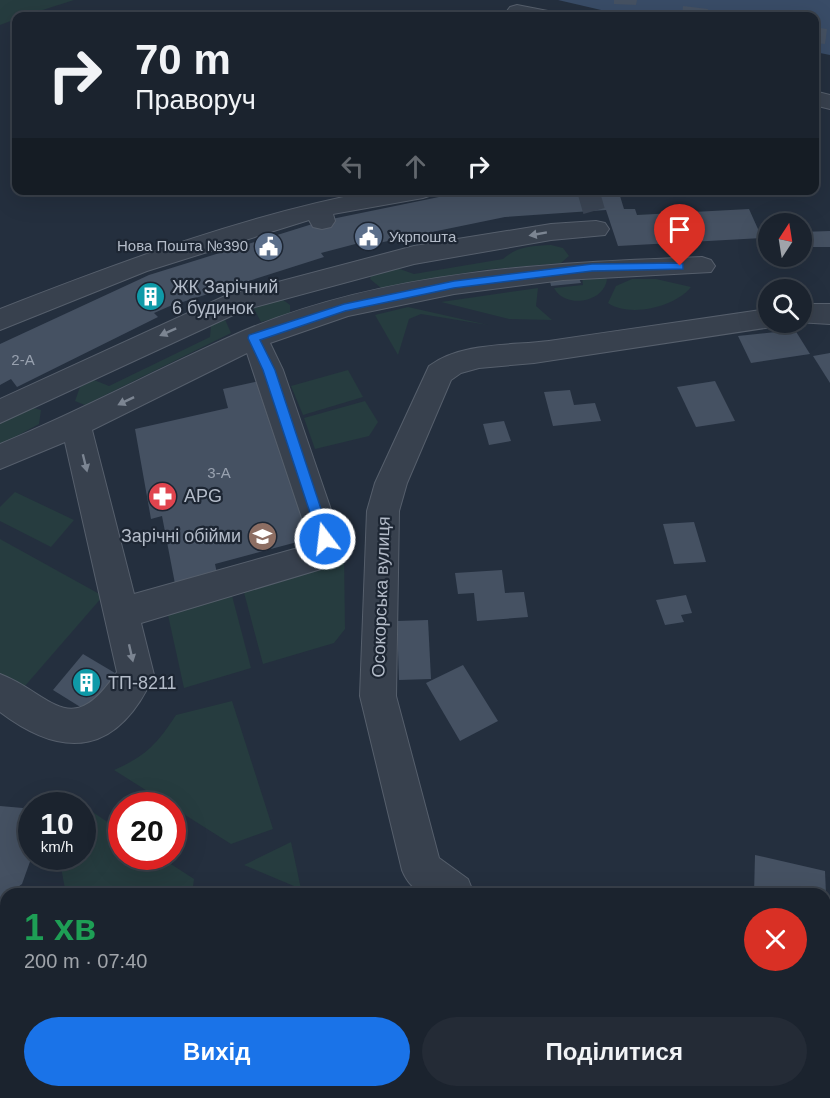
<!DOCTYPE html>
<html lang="uk">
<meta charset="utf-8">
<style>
body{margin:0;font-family:Arial,sans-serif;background:#242b36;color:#f1f3f6;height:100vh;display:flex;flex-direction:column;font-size:22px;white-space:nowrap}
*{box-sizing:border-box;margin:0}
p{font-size:20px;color:#a0a4aa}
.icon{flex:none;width:33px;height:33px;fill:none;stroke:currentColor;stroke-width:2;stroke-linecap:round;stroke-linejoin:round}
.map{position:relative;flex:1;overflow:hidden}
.side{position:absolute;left:0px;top:888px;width:831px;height:210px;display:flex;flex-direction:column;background:#1b232e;border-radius:18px 18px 0 0;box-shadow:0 6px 24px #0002,0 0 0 2px #39404a}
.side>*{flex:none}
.banner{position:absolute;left:12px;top:12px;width:807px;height:183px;border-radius:12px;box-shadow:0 6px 24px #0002,0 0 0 2px #39404a;background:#1b232e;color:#f1f3f6;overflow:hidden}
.needle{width:39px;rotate:12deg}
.controls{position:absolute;left:758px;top:213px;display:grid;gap:12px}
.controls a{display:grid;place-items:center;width:54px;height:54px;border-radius:50%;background:#1b232e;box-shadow:0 6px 24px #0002,0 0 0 2px #39404a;font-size:30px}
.speed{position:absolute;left:18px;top:792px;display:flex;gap:12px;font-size:30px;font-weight:700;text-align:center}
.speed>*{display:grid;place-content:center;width:78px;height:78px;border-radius:50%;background:#1b232e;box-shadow:0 6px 24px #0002,0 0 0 2px #39404a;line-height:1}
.speed small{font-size:15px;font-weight:400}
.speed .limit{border:9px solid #d22;background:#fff;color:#111}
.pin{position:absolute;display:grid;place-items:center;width:51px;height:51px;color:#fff;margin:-62px -26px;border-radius:50% 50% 50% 0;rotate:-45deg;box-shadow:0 0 6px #0007}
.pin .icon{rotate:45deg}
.me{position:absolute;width:66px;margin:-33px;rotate:345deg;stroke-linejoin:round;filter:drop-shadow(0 0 4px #0008)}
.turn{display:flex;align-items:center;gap:21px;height:126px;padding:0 24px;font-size:27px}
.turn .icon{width:78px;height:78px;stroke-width:2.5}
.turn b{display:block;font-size:42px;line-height:51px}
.lanes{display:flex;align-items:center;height:57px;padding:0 24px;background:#0003;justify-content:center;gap:30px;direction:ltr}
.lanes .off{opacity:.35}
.round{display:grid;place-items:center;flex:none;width:63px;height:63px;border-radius:32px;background:#242b36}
.headline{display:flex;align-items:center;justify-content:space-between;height:102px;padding:0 24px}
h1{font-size:36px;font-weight:600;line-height:45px;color:#1e9e55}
.cta{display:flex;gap:12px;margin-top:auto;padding:12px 24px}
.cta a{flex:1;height:69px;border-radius:36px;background:#1a73e8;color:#fff;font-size:24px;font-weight:600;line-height:69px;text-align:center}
.cta a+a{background:#242b36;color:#f1f3f6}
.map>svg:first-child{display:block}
</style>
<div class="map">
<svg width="830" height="1098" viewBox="0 0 830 1098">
<rect width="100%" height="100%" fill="#242f3e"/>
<!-- green -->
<g fill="#263c3f">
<path d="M0,0H74L24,16H16V19L0,25Z"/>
<path d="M551,245L563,248L569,256L561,263L482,270L381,288L370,279L372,273L391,266L414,274L503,259C518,246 531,246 551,245Z"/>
<path d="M597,276L607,279C604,303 565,309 554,288L583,285L582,277Z"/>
<path d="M632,279H656L691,287C675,307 630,318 608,303L616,286Z"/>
<path d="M538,288L536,306L552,320L509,319L441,302Z"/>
<path d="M282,299L290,305V314L261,322L252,305Z"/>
<path d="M408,307L488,325L421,314L409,319L398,355L375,315Z"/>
<path d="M223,315L231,333L85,405L75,401L80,387L94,380L109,386L210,337L211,325Z"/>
<path d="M348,370L363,397L303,415L291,386Z"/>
<path d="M365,401L378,422L369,436L315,449L304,418Z"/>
<path d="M27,406L41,410L39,424L0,445V417Z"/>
<path d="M15,492L74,520L51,547L0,521V507Z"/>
<path d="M0,539L103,596L18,694L0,683Z"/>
<path d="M344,554L345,629L334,643L263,664L242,585Z"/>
<path d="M230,588L251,668L184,688L166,606Z"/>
<path d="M232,701L273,829L231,844L114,770C146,756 157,744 176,715Z"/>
<path d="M76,801L121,831L122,856L160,857L194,879L192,894H66L59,857L82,856V806L60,805Z"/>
<path d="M291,842L301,889L244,865Z"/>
<path d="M0,948H6V1092H44L39,1098H0Z"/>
</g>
<!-- water -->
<path fill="#394c67" d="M558,0H830V55L815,52L814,16H627Z"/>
<!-- building -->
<g fill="#455162">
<path d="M614,0H637L636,5L614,4Z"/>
<path d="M683,6L708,9L707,16H682Z"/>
<path d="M274,10L294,16H265Z"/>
<path d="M814,27L827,29L825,44L814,43Z"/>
<path d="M473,190H607L609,196H620L624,209H635L637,215L749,209L762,238L618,246L606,210L505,217L364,246L363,242L321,253L324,257L170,306L154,313L158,317L17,387L11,379L0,385V344L149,275L322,221Z"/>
<path d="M830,231V247H804L801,232Z"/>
<path d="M577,274L581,283L551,286L549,276Z"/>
<path d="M795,330L810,354L751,363L738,336Z"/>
<path d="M830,353V383L813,356Z"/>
<path d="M260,381L316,537L215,564L218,578L176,589L162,516L151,519L135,429L228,408L223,389Z"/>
<path d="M715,381L735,421L696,427L677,387Z"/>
<path d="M570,390L574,405L595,403L601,421L553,426L544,392Z"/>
<path d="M504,421L511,441L489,445L483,424Z"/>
<path d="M694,522L706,562L674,564L663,524Z"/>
<path d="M502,570L505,593L524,592L528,617L477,621L474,593L458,594L455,573Z"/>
<path d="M686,595L692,613L681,615L684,622L665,625L656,600Z"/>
<path d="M428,620L431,679L399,680L397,621Z"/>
<path d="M83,654L120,676L90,713L53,690Z"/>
<path d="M463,665L498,721L460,741L426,683Z"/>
<path d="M0,806L23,808L32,827V856L22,884L0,900Z"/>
<path d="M755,855L825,871L826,894H754Z"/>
<path d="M148,1092H362L361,1098H143Z"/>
</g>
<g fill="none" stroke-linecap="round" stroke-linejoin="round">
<!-- minor-tunnel -->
<path stroke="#3a4453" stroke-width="22" stroke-dasharray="22 11" stroke-linecap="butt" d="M588,190L594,211"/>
<defs>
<g id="minor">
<path d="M517,5L553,12L556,16L510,15L507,11L510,7Z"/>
<path d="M814,91L830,95V109L814,105Z"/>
<path d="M378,190H435L432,195L423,198L333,214L335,221L331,227L322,229L313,227L309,220L147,271L0,330V309C123,261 248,214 378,190Z"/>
<path d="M596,221L605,223L609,229L605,235L551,240L414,264L244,310L0,423V399L225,296L414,246L551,224Z"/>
<path d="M702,257L711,260L715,266L711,272L563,280L454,294L348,316L270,343L283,370L341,539L321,569L141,623L154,675C119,753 66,762 0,712V674C52,694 70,742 117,672L65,442L0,469V444C83,410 161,367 243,331C387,270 548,263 702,257ZM247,353L308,536L298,548L134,594L92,430Z"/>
<path d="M801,304H830V324L797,322H801Z"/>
<path d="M768,309V322H780L778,326L534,363L479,368L461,373L451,380L407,483L399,511L396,696L439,858L468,879L474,894C442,894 416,904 402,870L360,696L367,511L375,483L429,366C462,342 509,346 549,341C622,330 695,320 768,309Z"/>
<path d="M731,1092H781L783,1098H733Z"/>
</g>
</defs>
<!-- minor casing -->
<use href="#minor" stroke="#565f6c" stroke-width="2"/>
<!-- minor -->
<use href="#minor" fill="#38414e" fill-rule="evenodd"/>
</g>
<!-- one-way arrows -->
<defs><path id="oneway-solid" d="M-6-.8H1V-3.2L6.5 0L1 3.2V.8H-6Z" transform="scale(1.5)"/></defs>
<g fill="#7c8592">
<use href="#oneway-solid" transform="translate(538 234) rotate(170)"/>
<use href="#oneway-solid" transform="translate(168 332) rotate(156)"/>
<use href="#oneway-solid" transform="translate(126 401) rotate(154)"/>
<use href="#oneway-solid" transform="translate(85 463) rotate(76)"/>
<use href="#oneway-solid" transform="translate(131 653) rotate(77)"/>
</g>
<!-- route -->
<path fill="#1a73e8" stroke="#114b97" stroke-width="1.5" d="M680,263L683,264V269L592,271L454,288L345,311L260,340L275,370L331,539L325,545L320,543L263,370L248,338L249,335L344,304L454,281L592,264Z"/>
<!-- icons -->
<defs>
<symbol id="civic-disc" viewBox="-11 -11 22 22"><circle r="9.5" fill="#5c6f8a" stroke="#1d2633"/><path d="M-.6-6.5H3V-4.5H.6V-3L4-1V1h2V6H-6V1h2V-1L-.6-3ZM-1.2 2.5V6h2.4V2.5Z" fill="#fff"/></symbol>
<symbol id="building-disc" viewBox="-11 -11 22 22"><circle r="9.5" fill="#0f9aa8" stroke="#1d2633"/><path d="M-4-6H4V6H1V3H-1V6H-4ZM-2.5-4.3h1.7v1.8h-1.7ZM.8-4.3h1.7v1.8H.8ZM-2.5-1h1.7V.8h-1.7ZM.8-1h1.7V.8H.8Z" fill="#fff"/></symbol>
<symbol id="pharmacy-disc" viewBox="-11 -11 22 22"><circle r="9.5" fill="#e0444e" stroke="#1d2633"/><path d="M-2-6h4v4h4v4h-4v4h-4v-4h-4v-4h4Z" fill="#fff"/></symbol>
<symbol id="school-disc" viewBox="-11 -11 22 22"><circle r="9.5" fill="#8d6e63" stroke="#1d2633"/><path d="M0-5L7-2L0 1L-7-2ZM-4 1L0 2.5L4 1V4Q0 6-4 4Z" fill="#fff"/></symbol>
</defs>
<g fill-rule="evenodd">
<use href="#civic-disc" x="352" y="220" width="33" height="33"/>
<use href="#civic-disc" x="252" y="230" width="33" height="33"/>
<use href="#building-disc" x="134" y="280" width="33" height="33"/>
<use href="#pharmacy-disc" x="146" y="480" width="33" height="33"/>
<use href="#school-disc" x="246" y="520" width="33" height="33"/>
<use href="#building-disc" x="70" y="666" width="33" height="33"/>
</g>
<g text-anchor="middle" stroke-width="4.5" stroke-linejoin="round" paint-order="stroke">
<!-- far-poi labels -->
<g font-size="15" fill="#b4bcc9" stroke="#1d2633" text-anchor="start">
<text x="389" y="242">Укрпошта</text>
<text x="248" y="251" text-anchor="end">Нова Пошта №390</text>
</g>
<!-- number labels -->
<g font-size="15" fill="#98a1af">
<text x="23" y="365">2-А</text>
<text x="219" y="478">3-А</text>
</g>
<!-- poi labels -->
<g font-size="18" fill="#b4bcc9" stroke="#1d2633" text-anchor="start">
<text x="172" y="293">ЖК Зарічний<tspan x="172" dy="21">6 будинок</tspan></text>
<text x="184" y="502">APG</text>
<text x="241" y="542" text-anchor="end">Зарічні обійми</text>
<text x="108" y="689">ТП-8211</text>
</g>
<!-- street labels -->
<g font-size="18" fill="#b4bcc9" stroke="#1d2633">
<text transform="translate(381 597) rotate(-88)" y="6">Осокорська вулиця</text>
</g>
</g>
</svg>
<div class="controls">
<a><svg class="needle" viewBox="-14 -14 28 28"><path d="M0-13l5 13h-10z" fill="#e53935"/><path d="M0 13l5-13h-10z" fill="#a0a4aa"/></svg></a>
<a><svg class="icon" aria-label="search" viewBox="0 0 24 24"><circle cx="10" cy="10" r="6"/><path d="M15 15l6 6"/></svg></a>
</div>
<div class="speed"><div>10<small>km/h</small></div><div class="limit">20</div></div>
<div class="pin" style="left:680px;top:266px;background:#d93025"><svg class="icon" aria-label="arrive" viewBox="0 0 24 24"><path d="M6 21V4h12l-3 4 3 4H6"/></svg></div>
<svg class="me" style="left:325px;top:539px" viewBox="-20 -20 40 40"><circle r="17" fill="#1a73e8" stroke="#fff" stroke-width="3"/><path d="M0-11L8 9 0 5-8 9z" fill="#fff"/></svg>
<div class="banner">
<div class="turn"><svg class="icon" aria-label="right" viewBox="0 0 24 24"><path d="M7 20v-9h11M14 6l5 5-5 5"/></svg><div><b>70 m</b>Праворуч</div></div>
<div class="lanes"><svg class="icon off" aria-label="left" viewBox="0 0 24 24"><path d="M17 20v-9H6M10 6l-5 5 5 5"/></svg><svg class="icon off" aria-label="ahead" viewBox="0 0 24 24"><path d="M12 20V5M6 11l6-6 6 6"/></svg><svg class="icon" aria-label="right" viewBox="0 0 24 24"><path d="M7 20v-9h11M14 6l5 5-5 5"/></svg></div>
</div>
<section class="side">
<div class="headline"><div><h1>1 хв</h1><p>200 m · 07:40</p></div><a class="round" style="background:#d93025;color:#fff"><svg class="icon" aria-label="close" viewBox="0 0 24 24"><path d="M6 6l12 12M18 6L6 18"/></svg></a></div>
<div class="cta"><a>Вихід</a><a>Поділитися</a></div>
</section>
</div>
